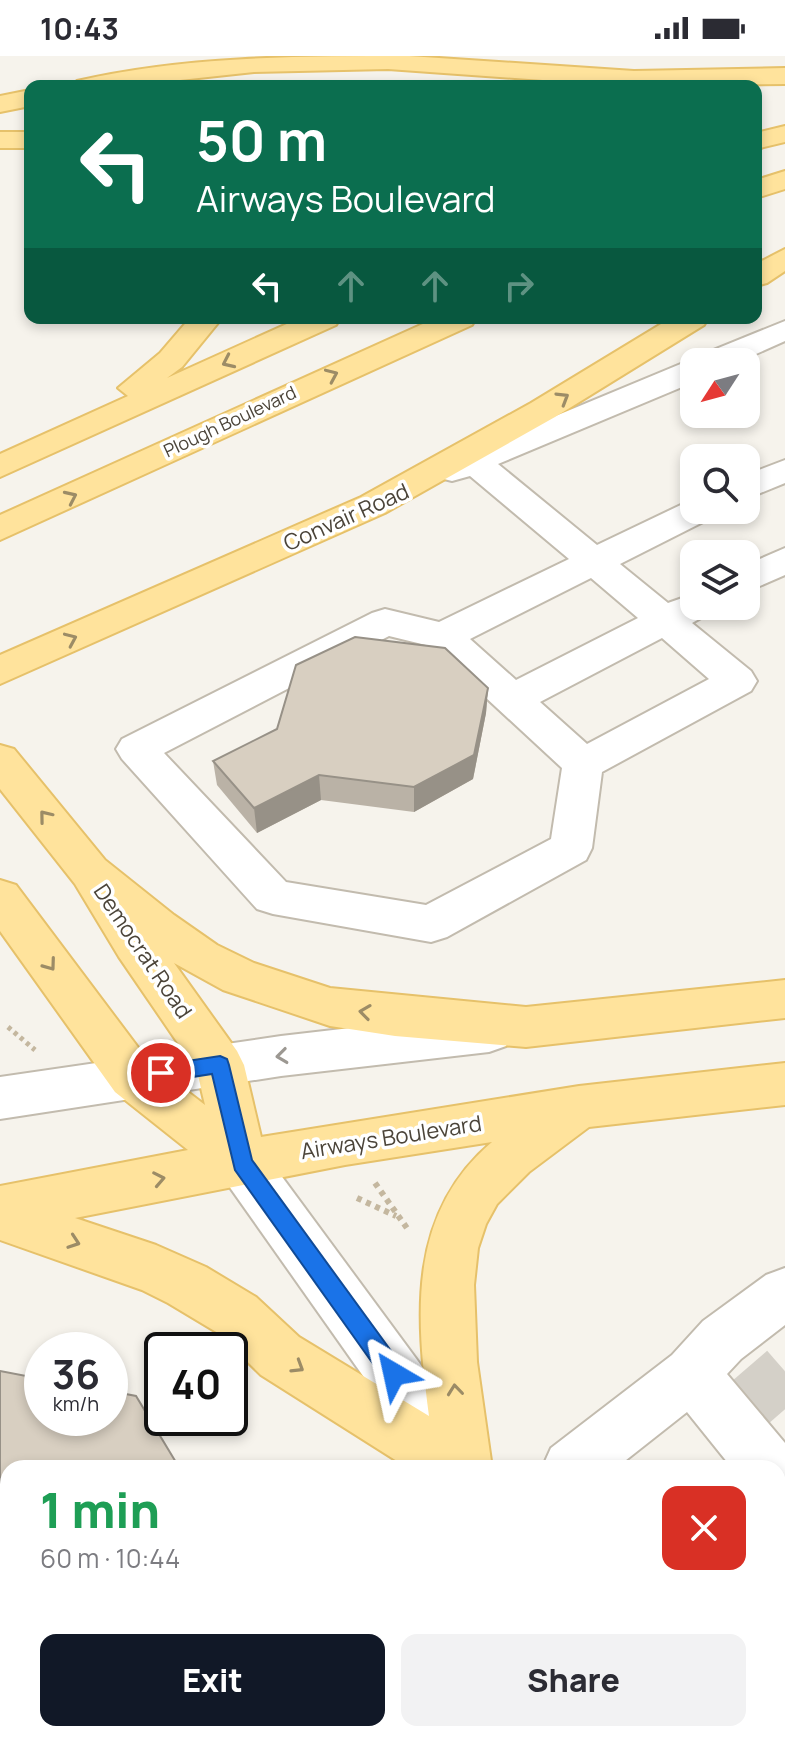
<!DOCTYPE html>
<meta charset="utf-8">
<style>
body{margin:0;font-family:Manrope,sans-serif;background:#f2f2f3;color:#2b2b33;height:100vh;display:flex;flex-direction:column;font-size:30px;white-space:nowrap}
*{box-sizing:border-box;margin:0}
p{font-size:26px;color:#7c7c81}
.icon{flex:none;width:44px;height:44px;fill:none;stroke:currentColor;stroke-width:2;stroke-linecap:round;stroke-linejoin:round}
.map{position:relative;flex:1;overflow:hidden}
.drawer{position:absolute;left:0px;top:1404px;width:786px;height:282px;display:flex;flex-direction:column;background:#fff;border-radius:24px 24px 0 0;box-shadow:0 4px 12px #0003}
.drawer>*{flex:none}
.hud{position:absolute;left:24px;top:24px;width:738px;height:244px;border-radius:16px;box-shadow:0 4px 12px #0003;background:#0b6e4f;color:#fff;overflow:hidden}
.needle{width:52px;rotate:234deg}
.buttons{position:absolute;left:680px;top:292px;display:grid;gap:16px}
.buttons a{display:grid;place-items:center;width:80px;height:80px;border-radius:16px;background:#fff;box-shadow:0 4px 12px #0003;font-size:40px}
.speed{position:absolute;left:24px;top:1276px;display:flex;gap:16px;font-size:40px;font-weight:700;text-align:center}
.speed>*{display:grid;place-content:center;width:104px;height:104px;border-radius:50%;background:#fff;box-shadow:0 4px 12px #0003;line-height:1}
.speed small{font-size:20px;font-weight:400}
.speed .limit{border:4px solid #111;border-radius:12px;background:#fff;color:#111}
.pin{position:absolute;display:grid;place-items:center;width:68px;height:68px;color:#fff;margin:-34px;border:4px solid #fff;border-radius:50%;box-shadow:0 2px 8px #0007}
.me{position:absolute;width:88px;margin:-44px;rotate:324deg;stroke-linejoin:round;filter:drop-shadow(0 0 6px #0008)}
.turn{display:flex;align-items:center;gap:28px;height:168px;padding:0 40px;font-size:36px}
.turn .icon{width:104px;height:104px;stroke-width:2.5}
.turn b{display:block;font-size:56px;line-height:68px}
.lanes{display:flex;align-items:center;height:76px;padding:0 40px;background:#0003;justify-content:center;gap:40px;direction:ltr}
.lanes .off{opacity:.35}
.round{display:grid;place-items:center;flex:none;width:84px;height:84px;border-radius:16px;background:#f2f2f3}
.summary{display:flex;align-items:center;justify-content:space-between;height:136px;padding:0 40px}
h1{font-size:48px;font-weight:800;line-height:60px;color:#1e9e55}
.button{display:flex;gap:16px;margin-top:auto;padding:16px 40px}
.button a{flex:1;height:92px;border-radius:16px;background:#111827;color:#fff;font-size:32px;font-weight:800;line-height:92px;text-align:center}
.button a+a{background:#f2f2f3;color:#2b2b33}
.status{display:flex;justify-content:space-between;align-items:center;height:56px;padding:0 40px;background:#fff;direction:ltr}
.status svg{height:22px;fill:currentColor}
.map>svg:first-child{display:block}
</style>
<div class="status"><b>10:43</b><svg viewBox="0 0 49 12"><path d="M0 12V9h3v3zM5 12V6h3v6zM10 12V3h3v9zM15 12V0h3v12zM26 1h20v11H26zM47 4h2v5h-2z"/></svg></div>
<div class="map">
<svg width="785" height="1685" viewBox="0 0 785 1685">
<rect width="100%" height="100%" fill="#f6f3ec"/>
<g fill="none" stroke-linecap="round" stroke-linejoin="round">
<!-- minor-tunnel -->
<path stroke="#d4d0c8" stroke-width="56" stroke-dasharray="56 28" stroke-linecap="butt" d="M746,1313L785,1358"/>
<defs>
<g id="minor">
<path d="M785,265V285L738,306H694V326L498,408L597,489L687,446L694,444V454H717L711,462L620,508L668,547L688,540L694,542V550H705L707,553L701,562L692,567L751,615L757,625L751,635L602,716L592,792L586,804L447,881L431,886L273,858L257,853L122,703L116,693L122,683L372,557L385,553L439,566L569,503L470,420L452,425L440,422L435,415L440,408L683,307L697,305L701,299ZM591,522L638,562L516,624L470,583ZM389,580L430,590L562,712L551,783L426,849L286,826L164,697ZM662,582L709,623L587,688L540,646Z"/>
<path d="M785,404V427L746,443V419Z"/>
<path d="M785,492V519L746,536V509Z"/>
<path d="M489,956L506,962L513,976L506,990L489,996L281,1020L0,1063V1021L281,980Z"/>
<path d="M242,1085L260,1091L482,1392L491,1412H428L224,1123L217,1107L224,1091Z"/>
<path d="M785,1212V1269L741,1303L727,1318L785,1387V1434L778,1437V1412H732L687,1356L616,1412H542L551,1392L672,1299L703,1265L766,1219Z"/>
<path d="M20,1678H91L88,1685H17Z"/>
<path d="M618,1678H684L687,1685H621Z"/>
</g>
<g id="major">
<path d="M409,0L634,15L785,12V28L626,30L388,13L254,16L125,30H73L77,25C184,0 299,0 409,0Z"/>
<path d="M30,34V50L0,56V40Z"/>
<path d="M785,70V86L756,93V77Z"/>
<rect x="0" y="76" width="30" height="16"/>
<path d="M785,115V133L756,142V124Z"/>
<path d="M785,193V215L767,227L756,230V208Z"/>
<path d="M190,262H222L182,311L167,322L300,262H340L336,269L0,421V398L128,340L118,332L160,297Z"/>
<path d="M436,262H476L472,269L0,484V459Z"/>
<path d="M671,262H708L704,269L555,361L385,457L0,628V599L361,441L531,347Z"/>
<path d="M0,689L14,693L105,804L174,859L217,889L254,907L330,932L526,951L785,924V962L526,991L395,980L330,970L223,934L174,907L237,995L244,1009L261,1081L579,1030L785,1007V1049L589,1071L529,1116L497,1148L486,1168L478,1192L474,1229L477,1306L492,1412H408L261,1319L218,1277L168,1247L142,1234L0,1184V1130L188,1094L115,1036L0,875V824L16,829L149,1006L205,1049L197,1015L119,901L75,828L0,733ZM492,1086C407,1158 416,1260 429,1360L299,1281L256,1241L206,1211L156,1189L75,1162L345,1109Z"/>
</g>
</defs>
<!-- minor casing -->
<use href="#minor" stroke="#c2bbae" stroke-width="4"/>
<!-- major casing -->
<use href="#major" stroke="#e6c16a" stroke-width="4"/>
<!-- path-far1 -->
<path stroke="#c4b79f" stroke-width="5" stroke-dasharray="4 4" stroke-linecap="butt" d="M8,971L35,994"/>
<!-- path -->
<g stroke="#c4b79f" stroke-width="6" stroke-dasharray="5 5" stroke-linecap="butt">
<path d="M375,1127L409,1175"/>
<path d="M357,1142L396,1160"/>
</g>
<!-- minor -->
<use href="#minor" fill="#fff" fill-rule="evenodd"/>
<!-- major -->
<use href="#major" fill="#ffe39c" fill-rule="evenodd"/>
</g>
<!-- wall -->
<g fill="#bab2a6">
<path d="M488,632L486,657L473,723L414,756L321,744L257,777L217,729L213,705Z"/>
<path d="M0,1315L8,1412V1545L0,1543Z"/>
</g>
<!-- shaded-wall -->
<g fill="#979187">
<path d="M488,632L486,657L473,723L414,756V731Z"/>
<path d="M319,719L321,744L257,777L254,752Z"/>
</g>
<!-- building -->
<g fill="#d8cfc1" stroke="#979187" stroke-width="2">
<path d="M355,581L445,592L488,632L474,699L414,731L319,719L254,752L213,705L277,673L296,609Z"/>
<path d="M0,1315L42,1323V1362H110V1335L136,1340L177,1408L171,1412H8V1535L0,1534Z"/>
</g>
<!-- one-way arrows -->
<defs><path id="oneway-chevron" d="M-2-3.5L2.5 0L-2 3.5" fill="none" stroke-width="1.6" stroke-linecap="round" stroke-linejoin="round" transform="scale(2)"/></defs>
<g stroke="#9c8c66">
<use href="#oneway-chevron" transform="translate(228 306) rotate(155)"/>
<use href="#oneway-chevron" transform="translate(332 319) rotate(-24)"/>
<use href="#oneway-chevron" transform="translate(563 342) rotate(-31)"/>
<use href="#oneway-chevron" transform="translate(71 441) rotate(-25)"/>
<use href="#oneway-chevron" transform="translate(71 583) rotate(-24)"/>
<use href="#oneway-chevron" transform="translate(45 760) rotate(-129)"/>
<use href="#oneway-chevron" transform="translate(50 909) rotate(54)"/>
<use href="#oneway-chevron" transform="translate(365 956) rotate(-172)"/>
<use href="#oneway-chevron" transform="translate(159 1123) rotate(-11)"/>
<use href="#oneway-chevron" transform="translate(74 1186) rotate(19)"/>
<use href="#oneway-chevron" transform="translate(298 1311) rotate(32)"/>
<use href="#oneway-chevron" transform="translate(455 1334) rotate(-96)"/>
</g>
<use stroke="#9c9892" href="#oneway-chevron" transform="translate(282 1000) rotate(173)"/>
<!-- route -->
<path fill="#1a73e8" stroke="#114b97" stroke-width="2" d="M220,1000L227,1003L229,1009L252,1104L402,1310L405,1318L402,1326L394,1329L386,1326L235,1114L212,1018L161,1026L154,1023L151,1017L154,1011L161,1009Z"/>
<g text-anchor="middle" stroke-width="7" stroke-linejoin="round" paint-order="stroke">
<!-- far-street labels -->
<g font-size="18" fill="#4b4439" stroke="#fff">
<text transform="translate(230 366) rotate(-25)" y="6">Plough Boulevard</text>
</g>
<!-- street labels -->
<g font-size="22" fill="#4b4439" stroke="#fff">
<text transform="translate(346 461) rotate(-24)" y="8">Convair Road</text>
<text transform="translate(143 895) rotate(56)" y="8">Democrat Road</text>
<text transform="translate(391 1081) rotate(-9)" y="8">Airways Boulevard</text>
</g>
</g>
</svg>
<div class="buttons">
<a><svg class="needle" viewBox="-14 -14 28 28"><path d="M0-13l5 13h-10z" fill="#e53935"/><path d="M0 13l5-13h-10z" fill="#7c7c81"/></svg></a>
<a><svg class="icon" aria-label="search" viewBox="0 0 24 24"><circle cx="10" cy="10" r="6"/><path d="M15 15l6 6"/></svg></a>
<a><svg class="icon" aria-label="layers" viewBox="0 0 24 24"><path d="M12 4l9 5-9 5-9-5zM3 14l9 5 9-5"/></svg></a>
</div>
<div class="speed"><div>36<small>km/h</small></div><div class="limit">40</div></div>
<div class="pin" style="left:161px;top:1017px;background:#d93025"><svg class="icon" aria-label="arrive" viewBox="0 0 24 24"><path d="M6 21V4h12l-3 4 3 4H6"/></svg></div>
<svg class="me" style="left:394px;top:1318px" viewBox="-20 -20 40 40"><path d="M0-17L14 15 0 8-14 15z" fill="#1a73e8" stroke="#fff" stroke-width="4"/></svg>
<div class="hud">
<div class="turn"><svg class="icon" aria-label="left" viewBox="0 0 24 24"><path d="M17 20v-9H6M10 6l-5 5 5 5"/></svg><div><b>50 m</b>Airways Boulevard</div></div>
<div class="lanes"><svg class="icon" aria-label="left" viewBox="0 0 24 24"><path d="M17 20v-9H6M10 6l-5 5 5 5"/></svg><svg class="icon off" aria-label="ahead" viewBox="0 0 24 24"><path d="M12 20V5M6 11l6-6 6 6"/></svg><svg class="icon off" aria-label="ahead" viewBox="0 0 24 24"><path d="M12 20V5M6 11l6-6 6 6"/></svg><svg class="icon off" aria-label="right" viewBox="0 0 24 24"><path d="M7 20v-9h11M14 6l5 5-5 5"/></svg></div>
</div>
<section class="drawer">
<div class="summary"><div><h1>1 min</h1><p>60 m · 10:44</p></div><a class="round" style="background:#d93025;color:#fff"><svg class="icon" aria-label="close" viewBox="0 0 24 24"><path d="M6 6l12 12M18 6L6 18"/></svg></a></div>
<div class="button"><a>Exit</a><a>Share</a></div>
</section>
</div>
